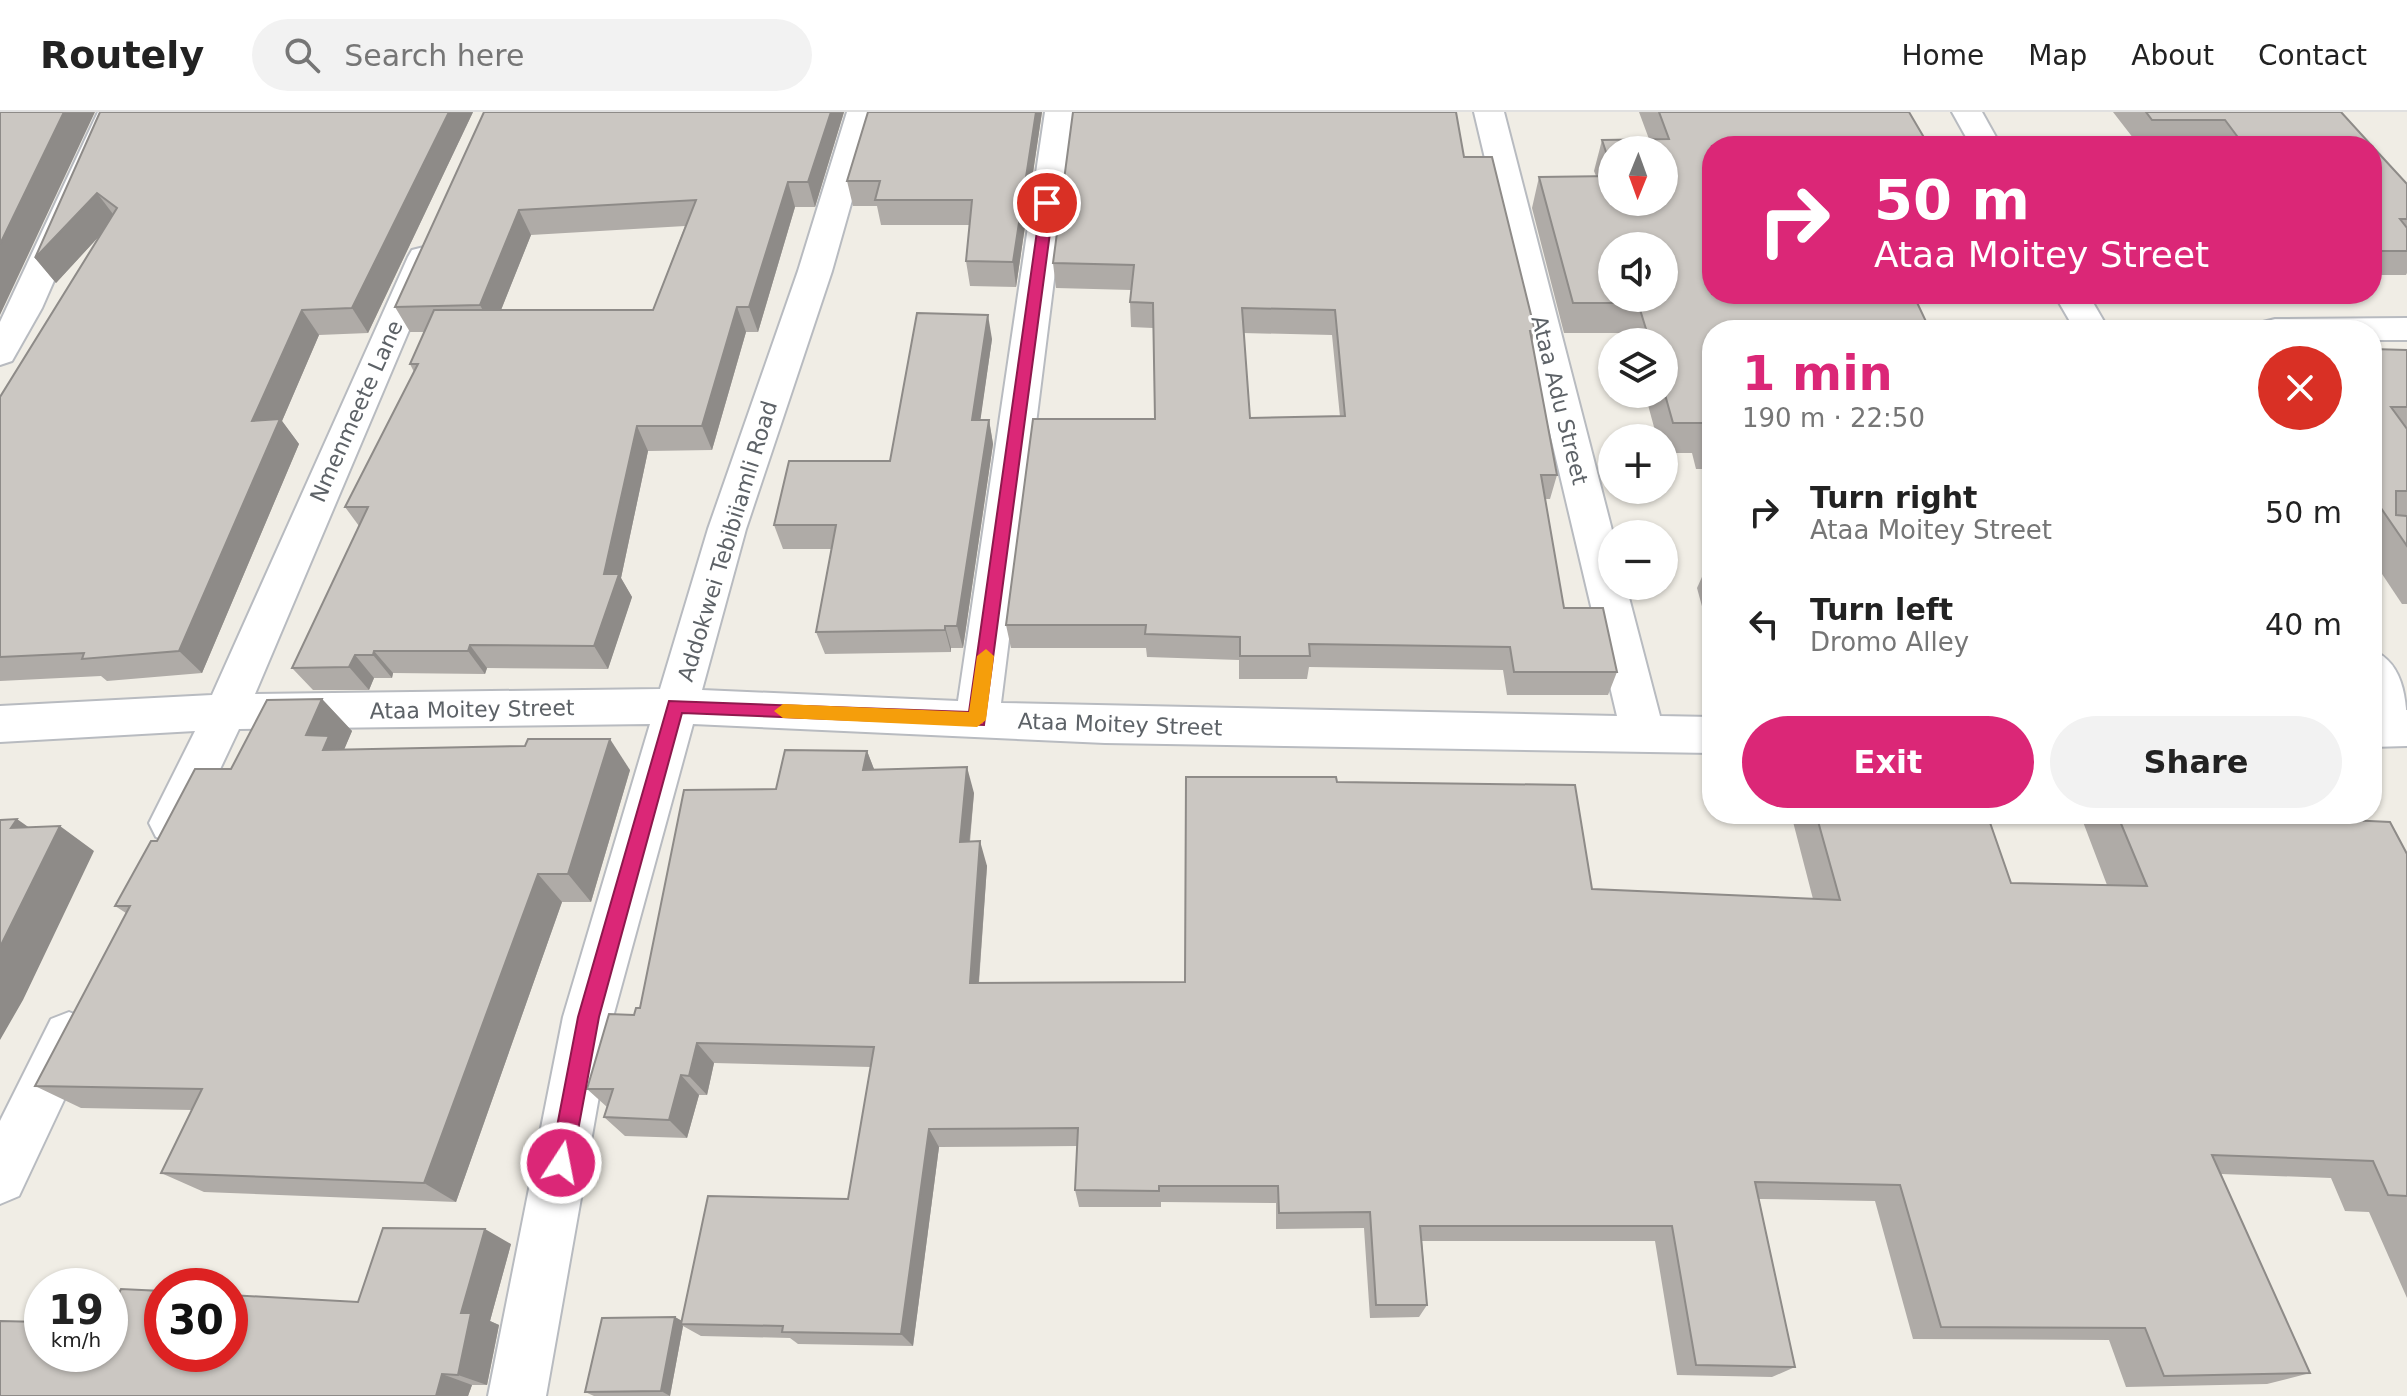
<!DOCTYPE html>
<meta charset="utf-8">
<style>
body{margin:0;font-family:"DejaVu Sans",sans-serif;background:#f2f2f2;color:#222;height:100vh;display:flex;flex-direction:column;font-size:30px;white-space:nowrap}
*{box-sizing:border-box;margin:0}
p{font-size:26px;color:#767676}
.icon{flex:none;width:44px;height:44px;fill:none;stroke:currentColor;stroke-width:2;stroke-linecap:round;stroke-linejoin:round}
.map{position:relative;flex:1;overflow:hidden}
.sheet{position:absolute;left:1702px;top:208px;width:680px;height:504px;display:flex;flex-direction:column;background:#fff;border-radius:32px;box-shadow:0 2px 6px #0004}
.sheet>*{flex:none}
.hud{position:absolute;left:1702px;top:24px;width:680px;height:168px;border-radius:32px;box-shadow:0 2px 6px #0004;background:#db2777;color:#fff;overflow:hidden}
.needle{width:52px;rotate:181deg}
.controls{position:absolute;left:1598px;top:24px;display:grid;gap:16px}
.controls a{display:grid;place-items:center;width:80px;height:80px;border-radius:50%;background:#fff;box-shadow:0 2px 6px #0004;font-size:40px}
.speed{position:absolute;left:24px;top:1156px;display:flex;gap:16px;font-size:40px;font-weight:700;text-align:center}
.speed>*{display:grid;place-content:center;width:104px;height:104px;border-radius:50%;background:#fff;box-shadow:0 2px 6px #0004;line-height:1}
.speed small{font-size:20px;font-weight:400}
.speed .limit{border:12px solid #d22;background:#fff;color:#111}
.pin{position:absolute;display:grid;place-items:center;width:68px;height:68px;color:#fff;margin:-34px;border:4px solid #fff;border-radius:50%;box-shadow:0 2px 8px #0007}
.me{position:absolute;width:88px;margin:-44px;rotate:11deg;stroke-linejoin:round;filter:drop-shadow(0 0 6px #0008)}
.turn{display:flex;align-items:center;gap:28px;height:168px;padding:0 40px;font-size:36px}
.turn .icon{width:104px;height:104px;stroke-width:2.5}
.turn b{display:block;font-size:56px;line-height:68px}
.round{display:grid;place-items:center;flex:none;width:84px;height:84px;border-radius:42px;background:#f2f2f2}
.summary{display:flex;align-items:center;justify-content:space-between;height:136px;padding:0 40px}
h1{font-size:48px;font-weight:600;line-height:60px;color:#db2777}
.cta{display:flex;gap:16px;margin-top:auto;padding:16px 40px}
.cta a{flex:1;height:92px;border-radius:48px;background:#db2777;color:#fff;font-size:32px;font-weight:600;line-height:92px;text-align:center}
.cta a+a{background:#f2f2f2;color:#222}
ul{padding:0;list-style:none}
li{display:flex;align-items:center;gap:24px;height:112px;padding:0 40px}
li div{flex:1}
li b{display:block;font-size:30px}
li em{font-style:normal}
header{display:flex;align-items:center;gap:48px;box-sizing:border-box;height:112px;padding:0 40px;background:#fff;border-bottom:2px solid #e0e0e0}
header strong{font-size:38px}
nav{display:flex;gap:44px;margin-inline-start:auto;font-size:28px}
.search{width:560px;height:72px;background:#f2f2f2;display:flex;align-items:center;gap:20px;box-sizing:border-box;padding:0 28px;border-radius:44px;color:#767676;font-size:30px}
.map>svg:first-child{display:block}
</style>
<header>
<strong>Routely</strong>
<div class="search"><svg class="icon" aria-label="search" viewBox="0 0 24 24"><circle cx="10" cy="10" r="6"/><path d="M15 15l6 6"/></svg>Search here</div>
<nav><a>Home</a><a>Map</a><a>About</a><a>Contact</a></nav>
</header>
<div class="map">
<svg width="2407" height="1284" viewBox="0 0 2407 1284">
<rect width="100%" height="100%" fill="#f0ede5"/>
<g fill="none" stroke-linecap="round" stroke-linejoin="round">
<defs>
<g id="minor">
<path d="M98,0H128L42,196L12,249L0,253V210Z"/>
<path d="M847,0H877L832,159L746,417L702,578L958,589L1045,0H1075L1001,591L1617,604L1474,0H1504L1613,422L1612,474H1626L1660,604L1712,605V641L1105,631L693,612L613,905L546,1284H488L563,905L650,612L239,617L188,725L172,731L156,725L149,711L195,619L0,630V594L212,583L408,145L412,138L424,135L436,138L440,145L255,582L660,577L708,417L798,159Z"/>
<path d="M1952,0H1982L2001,34H1971Z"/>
<path d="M2054,182H2088L2109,218H2075Z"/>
<path d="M2407,598V634L2372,635V599Z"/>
<path d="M69,900L87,907L94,924L19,1084L0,1092V1009L51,907Z"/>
</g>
<g id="tertiary">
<path d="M2407,206V228H2372V218H2258L2263,210L2275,207Z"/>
<path d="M2372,538C2407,552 2407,595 2407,630L2392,625L2372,592Z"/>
</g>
</defs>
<!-- minor casing -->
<use href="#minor" stroke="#b8bbc0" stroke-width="4"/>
<!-- tertiary casing -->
<use href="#tertiary" stroke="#b8bbc0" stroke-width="4"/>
<!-- minor -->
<use href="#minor" fill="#fff" fill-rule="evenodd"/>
<!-- tertiary -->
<use href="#tertiary" fill="#fff" fill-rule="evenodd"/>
</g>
<!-- wall -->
<g fill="#afaba7" fill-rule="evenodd">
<path d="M100,0H473L368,221L319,223L282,309L299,332L202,561L107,569L101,564L0,569V285L101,122L56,171L35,146Z"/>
<path d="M484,0H844L815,95H795L758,220H746L712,338L648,339L621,466L632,485L608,557L487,556L485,562L393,561L392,566H374L369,578H313L292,556L359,414L345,395L414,260L410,252L424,220H410L395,195ZM685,114L653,198H501L531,123Z"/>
<path d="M868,0H1042L1016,175L970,174L966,149L970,113H881L877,94H853L847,69Z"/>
<path d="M1639,0H1909L1712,34V374L1707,357H1696L1692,341H1664V326H1657L1645,282H1664V230H1631L1628,221H1564L1532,96L1539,65L1596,64L1594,59L1602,28L1649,27ZM1612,38L1664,90H1612Z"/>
<path d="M2113,0H2341L2372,34H2210L2209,32L2137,31Z"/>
<path d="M2372,34L2407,72V161L2406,163H2372Z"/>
<path d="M1464,45L1535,219L1532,230L1557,363L1550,387H1545L1564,496L1617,560L1608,583H1507L1503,558L1309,555L1307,567H1239V548L1147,545L1146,536H1011L1006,513L1155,307L1153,216L1131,215L1130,190L1131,178L1056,176L1053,151ZM1243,221L1332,223L1340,305L1250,306Z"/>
<path d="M992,227L980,308H989L993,332L963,536H951V540L825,542L816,520L832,437H783L774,413L890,349Z"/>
<path d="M2372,237L2407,238V492H2402L2372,447Z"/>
<path d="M1710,447H1712V531L1697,476Z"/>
<path d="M322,587L352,619L344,637L630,658L591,790H562L456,1090L204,1080L161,1061L192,998L81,996L35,974L126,801L115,794L157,729L231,657Z"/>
<path d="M867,639L874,657L974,681L970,730L987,754L979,871L1185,870L1337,670L1592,777L1813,787L1791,702H1987L2011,771L2107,773L2080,702H2283L2284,705L2407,742V1186L2369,1100L2345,1099L2331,1066L2221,1062L2310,1261L2267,1272L2126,1275L2109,1228L1913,1227L1875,1089L1759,1087L1795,1255L1772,1265L1677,1263L1655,1129H1422L1427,1193L1419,1205L1370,1206L1364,1116L1276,1117V1091L1161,1090V1095H1079L1075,1078L1077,1034L939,1035L913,1234L798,1232L790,1226L701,1224L683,1214L670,1284H594L585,1280L675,1205L681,1209L848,1087L871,955L714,951L707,983H699L687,1026L625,1024L604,1005L607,995L587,977L634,903L640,896L776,677Z"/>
<path d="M511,1132L490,1209L499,1213L487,1273H472L468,1284H0L42,1242L358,1190Z"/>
</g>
<!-- shaded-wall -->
<g fill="#8e8b88">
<path d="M64,0H95L0,203V132Z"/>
<path d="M449,0H473L368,221L352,196Z"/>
<path d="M831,0H844L815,95L808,70Z"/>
<path d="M1036,0H1042L1016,175L1013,150Z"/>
<path d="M788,70L795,95L758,220L749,195Z"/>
<path d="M97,81L116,106L56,171L35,146Z"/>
<path d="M519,98L531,123L493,218L480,193Z"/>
<path d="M737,195L746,220L712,338L702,314Z"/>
<path d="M302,198L319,223L282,309L299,332L202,561L179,539L252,309Z"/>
<path d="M988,203L992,227L977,332L972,308Z"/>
<path d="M989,308L993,332L963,536L957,514Z"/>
<path d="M637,314L648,339L621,466L632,485L608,557L594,534L604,462Z"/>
<path d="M945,514L951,536V540L945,518Z"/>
<path d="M470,533L487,556L485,562L468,539Z"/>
<path d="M374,539L393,561L392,566L373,543Z"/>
<path d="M355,543L374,566L369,578L349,555Z"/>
<path d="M322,587L352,619L344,638L353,668L306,623Z"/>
<path d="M610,627L630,658L591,790L568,762Z"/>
<path d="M867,639L877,665L863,658Z"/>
<path d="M967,655L974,681L967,755L960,730Z"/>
<path d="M17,707L51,731L60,714L94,739L23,888L0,928V835L11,716Z"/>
<path d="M980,729L987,754L977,893L970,871Z"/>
<path d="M538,762L562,790L456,1090L424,1071Z"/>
<path d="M697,931L714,951L707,983L689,964Z"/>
<path d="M681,963L699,983L687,1026L669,1008Z"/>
<path d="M929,1017L939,1035L913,1234L901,1222Z"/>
<path d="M485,1117L511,1132L490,1209L499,1213L487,1273L458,1263L461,1201Z"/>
<path d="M675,1205L684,1210L681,1212L683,1214L670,1284L661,1279Z"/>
<path d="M442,1262L472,1273L468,1284H436Z"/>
</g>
<!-- building -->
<g fill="#cbc7c2" stroke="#8e8b88" stroke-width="2" fill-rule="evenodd">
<path d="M0,0H64L0,132Z"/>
<path d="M100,0H449L352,196L302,198L252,309L280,307L179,539L82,547L84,541L0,545V285L117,96L97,81L35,146Z"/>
<path d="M484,0H831L808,70H788L749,195H737L702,314H637L604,462H619L594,534L470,533L468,539H374L373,543H355L349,555L292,556L368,395H345L418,252H410L434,198H653L696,88L519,98L480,193L395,195Z"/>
<path d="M868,0H1036L1013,150L966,149L972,88H875L880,69H847Z"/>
<path d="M1073,0H1456L1464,45H1492L1535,219H1530L1557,363H1541L1564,496H1603L1617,560H1514L1510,535L1309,532L1310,544H1240V525L1145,522L1146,513H1006L1033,307H1155L1153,191L1130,190L1134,153L1053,151ZM1242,196L1335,198L1345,304L1250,306Z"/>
<path d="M1659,0H1909L1929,34H1712V182H1913L1930,218H1712V327H1709L1704,311H1673L1664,279V230H1650L1638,191H1573L1539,65L1612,64V90H1664V38H1612V58L1602,28L1669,27ZM1612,134H1664V186H1612Z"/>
<path d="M2146,0H2341L2372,34H2259L2255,28H2240L2225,8H2152Z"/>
<path d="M2372,34L2407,72V107H2400L2407,116V139H2372Z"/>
<path d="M917,201L988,203L972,308H989L957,514H945V518L816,520L836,413H774L789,349H890Z"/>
<path d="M2372,237L2407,238V295H2391L2407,317V379H2396V403L2407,404V434L2372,383Z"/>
<path d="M322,587L306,623L329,624L323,638L525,634L528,627H610L568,762H538L424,1071L161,1061L202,977L35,974L130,794H115L151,729H157L195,657H231L267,588Z"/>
<path d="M785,638L867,639L863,658L967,655L960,730L980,729L970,871L1185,870L1186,665H1336L1337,670L1575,673L1592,777L1840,788L1816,702H1987L2011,771L2147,774L2117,702H2283L2284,705L2390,710L2407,742V1084L2388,1083L2373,1049L2212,1043L2310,1261L2164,1264L2145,1216L1941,1215L1900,1073L1755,1070L1795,1255L1696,1253L1672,1114H1420L1427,1193H1376L1370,1100L1279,1101L1278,1074H1159V1079L1075,1078L1078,1016L929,1017L901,1222L782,1220L783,1214L681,1212L708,1084L848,1087L874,935L697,931L689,964L681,963L669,1008L604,1005L613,977H587L609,902L634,903L636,896H640L684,678L776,677Z"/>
<path d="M17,707L11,716L60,714L0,835V708Z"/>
<path d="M383,1116L485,1117L461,1201H471L458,1263L442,1262L436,1284H0V1209L42,1210V1242H110V1200L121,1177L162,1179V1242H230V1183L358,1190Z"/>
<path d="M675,1205L661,1279L585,1280L602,1206Z"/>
</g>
<!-- route -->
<path fill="#db2777" stroke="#8e194d" stroke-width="2" d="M1047,87L1054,91L984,613L682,601L599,905L572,1051L569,1058L561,1062L553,1058L550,1051L578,905L669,589L969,600L1041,91Z"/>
<!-- slow -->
<path fill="#f59e0b" d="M986,537L994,544L986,608L977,615L783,606L774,599L783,592L969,600L977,544Z"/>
<g text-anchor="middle" stroke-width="6" stroke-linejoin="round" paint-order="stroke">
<!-- street labels -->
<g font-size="22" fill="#5d6267" stroke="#fff">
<text transform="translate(1560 288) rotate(76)" y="8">Ataa Adu Street</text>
<text transform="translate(356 299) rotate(-66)" y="8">Nmenmeete Lane</text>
<text transform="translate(727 429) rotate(-73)" y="8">Addokwei Tebibiiamli Road</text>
<text transform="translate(472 597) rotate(-1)" y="8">Ataa Moitey Street</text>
<text transform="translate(1120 612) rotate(2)" y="8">Ataa Moitey Street</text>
</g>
</g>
</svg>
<div class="controls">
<a><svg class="needle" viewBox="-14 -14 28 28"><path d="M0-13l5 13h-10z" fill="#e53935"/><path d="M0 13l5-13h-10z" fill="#767676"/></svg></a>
<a><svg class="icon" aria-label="sound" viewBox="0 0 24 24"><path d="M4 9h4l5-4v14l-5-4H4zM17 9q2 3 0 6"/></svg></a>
<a><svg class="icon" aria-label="layers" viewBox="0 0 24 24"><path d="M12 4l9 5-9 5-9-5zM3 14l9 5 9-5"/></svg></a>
<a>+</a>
<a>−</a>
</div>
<div class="speed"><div>19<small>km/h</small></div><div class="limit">30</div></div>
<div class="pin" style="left:1047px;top:91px;background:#d93025"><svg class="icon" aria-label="arrive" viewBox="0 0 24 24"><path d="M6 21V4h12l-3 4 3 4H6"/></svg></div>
<svg class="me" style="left:561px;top:1051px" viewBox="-20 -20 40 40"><circle r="17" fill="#db2777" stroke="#fff" stroke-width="3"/><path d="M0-11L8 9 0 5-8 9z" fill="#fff"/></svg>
<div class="hud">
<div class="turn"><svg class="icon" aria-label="right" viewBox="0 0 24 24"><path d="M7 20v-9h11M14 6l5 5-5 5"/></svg><div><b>50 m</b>Ataa Moitey Street</div></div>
</div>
<section class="sheet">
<div class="summary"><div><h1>1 min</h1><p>190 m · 22:50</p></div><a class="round" style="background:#d93025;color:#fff"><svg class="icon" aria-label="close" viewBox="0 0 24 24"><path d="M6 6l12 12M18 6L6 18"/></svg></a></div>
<ul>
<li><svg class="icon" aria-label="right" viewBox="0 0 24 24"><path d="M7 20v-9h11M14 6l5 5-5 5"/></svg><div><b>Turn right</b><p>Ataa Moitey Street</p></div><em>50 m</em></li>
<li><svg class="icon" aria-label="left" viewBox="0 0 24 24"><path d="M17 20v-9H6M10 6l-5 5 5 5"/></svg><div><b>Turn left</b><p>Dromo Alley</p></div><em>40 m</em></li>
</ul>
<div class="cta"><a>Exit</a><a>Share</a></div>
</section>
</div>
